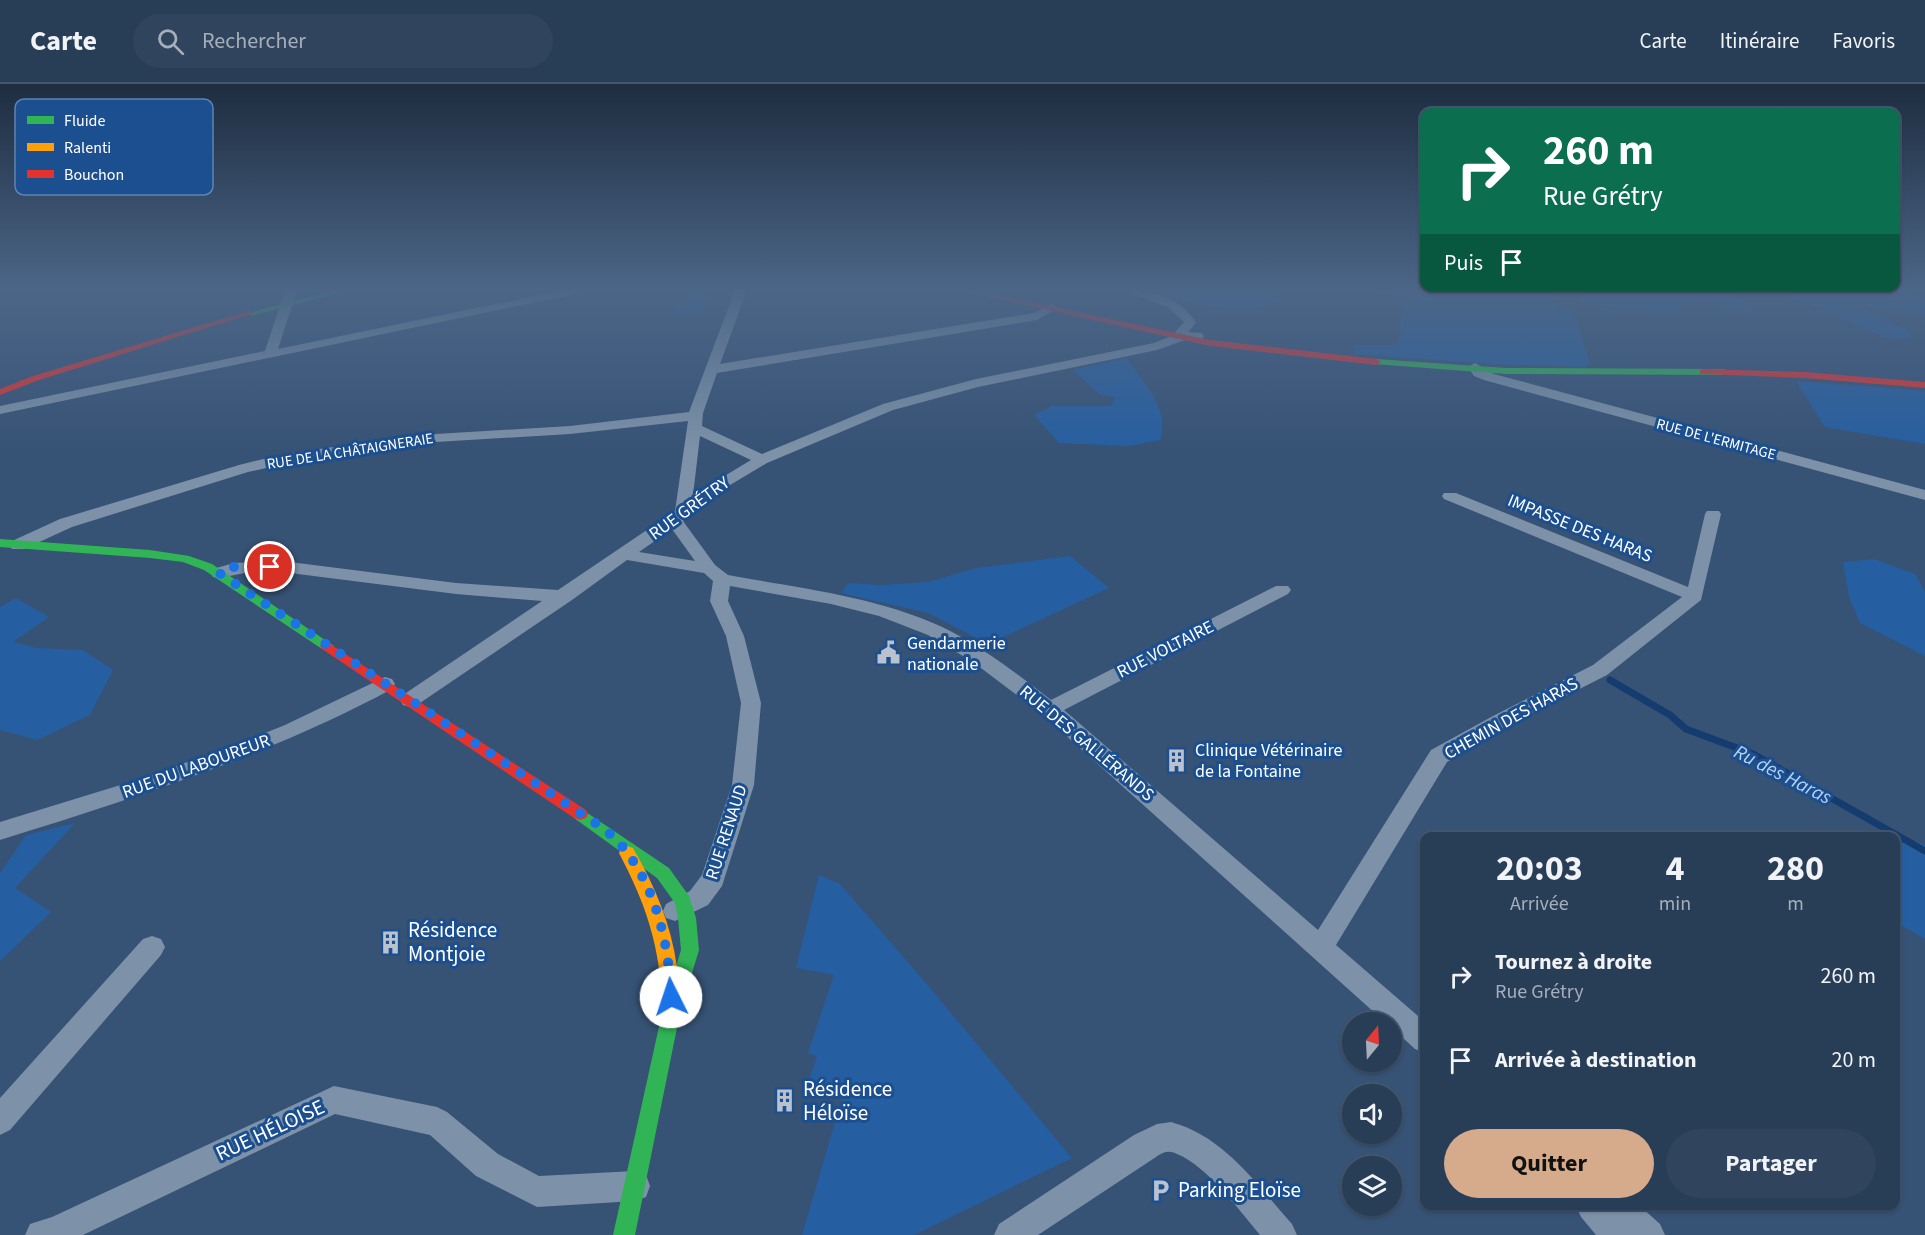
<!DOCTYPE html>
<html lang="fr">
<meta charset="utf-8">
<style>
body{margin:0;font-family:"Source Sans 3",sans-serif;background:#30455d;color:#f1f3f6;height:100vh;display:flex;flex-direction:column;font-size:22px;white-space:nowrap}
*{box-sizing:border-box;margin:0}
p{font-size:20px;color:#a5aeba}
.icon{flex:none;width:33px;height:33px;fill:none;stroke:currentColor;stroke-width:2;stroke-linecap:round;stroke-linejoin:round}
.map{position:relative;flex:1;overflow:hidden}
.panel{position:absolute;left:1420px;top:748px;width:480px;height:378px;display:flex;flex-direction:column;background:#283e57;border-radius:12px;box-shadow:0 2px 4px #0004,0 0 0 2px #44576d}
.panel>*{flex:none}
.banner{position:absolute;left:1420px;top:24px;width:480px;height:183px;border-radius:12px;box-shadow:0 2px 4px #0004,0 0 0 2px #44576d;background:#0b6e4f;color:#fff;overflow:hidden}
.needle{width:39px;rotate:18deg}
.controls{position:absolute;left:1342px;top:928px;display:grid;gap:12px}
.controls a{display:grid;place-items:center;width:60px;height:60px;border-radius:50%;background:#283e57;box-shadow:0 2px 4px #0004,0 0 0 2px #44576d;font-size:30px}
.pin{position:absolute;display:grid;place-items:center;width:51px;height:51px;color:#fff;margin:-26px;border:3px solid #fff;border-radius:50%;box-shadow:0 2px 6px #0007}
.me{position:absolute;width:66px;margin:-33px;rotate:356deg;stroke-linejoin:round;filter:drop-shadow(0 0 4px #0008)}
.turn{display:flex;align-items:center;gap:21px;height:126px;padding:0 24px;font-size:27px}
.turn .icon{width:78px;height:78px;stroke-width:2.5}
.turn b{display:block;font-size:42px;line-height:51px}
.then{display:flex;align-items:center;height:57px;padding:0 24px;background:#0003;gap:12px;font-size:22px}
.eta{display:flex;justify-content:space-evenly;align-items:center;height:102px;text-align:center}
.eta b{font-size:36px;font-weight:700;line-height:42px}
.cta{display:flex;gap:12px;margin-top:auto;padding:12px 24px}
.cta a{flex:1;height:69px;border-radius:36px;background:#d6ab8b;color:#111;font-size:24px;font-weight:700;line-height:69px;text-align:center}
.cta a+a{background:#30455d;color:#f1f3f6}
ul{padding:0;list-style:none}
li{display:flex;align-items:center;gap:18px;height:84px;padding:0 24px}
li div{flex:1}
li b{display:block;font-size:22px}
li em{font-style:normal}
header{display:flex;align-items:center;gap:36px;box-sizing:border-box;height:84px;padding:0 30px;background:#283e57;border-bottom:2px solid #44576d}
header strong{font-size:28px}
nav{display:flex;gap:33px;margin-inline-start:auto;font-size:21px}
.search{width:420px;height:54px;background:#30455d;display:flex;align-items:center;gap:15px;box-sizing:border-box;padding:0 21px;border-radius:33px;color:#a5aeba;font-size:22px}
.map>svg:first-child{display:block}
</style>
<header>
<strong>Carte</strong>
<div class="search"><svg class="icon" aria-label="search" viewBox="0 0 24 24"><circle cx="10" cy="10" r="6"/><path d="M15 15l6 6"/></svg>Rechercher</div>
<nav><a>Carte</a><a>Itinéraire</a><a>Favoris</a></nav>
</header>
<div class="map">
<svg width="1925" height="1151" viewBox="0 0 1925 1151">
<rect width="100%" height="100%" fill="#365274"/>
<!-- green -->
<g fill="#265fa1">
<path d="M1159,206H1251L1279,209L1280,218C1273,220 1265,222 1257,223C1236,226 1173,221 1159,206Z"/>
<path d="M1357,206H1551L1556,223L1573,226L1590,280H1586L1588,283L1494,280L1353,270L1355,261H1398L1405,213Z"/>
<path d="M1579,206H1736L1738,213L1752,228L1726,226L1710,216L1693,217L1679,221L1670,231L1583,219Z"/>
<path d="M1784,206H1889L1925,216V231L1853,221L1907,246L1912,255L1887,254L1853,240L1823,223L1796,219Z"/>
<path d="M688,210L713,212L695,231L668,230Z"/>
<path d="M1126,274C1143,297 1171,326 1160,356L1128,362L1059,359L1034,331L1052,322H1111L1115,313L1099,310L1072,286Z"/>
<path d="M1796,297L1925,307V360L1825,343Z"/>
<path d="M1070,472L1109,504L988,560L928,529L841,509L848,499L881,501L928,498L976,484Z"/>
<path d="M1874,475L1915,490L1925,508V572L1860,539L1849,513L1843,478Z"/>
<path d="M16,514L49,533L13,558L37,564L83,566L113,586L90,631L37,656L0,646V523Z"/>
<path d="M75,739L15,804L51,828L0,877V789L26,751Z"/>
<path d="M1916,757L1925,761V855L1896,838V760Z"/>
<path d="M819,791L840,800L925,898L1072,1074L914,1151H802L845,1004L809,996L817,972L808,969L834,891L796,884Z"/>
</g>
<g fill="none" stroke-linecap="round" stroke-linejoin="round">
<!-- stream -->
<path stroke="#153c6e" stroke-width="7" d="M1610,596L1670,631L1686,645L1753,670L1925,767"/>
<!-- street -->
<g fill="#7d92a8" fill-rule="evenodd">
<path d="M285,206H297L278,265L563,206H586L580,209L0,330V322L265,267Z"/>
<path d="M735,206H747L720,280L1034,229L1052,220L1058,224L1037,236L717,289L703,329L702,342L762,370L883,320L976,295L1154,259L1176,250L1175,248L1184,238L1169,224L1124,206C1151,206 1182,214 1196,239L1188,248L1202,249L1204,252L1202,255L1185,256L1157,266L978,303L893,326L767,379L710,413L683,437L715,481L728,491C799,504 874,512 940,542C980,561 1016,589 1051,616L1276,502H1288L1291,506L1288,510L1064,626L1318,846L1431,666L1493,632L1593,581L1682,513L1444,415L1442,412L1444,409H1456L1688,503L1705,430L1707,427H1719L1721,430L1701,516L1607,591L1507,642L1447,678L1336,861L1425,938V969L1415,965L1392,944V939H1386L1042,630L973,578L928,551L879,532L831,520L730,502L728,517L744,552L761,619L754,701L722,802L708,821L675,837L666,834L663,827L666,820L690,807L702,791L732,701L741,619L726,552L710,517L713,497L704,489L627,476L572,516L417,621L410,623L403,621L400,616L403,611L542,517L456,510L282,488H250L219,494L213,493L210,489L213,485L234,479L282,477L456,499L558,506L675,427L688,337L570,350L419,359L284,380L248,388L72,443L24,465H12L9,461L12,457L60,435L239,381L284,370L419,351L570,342L689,328ZM700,352L751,376L693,411ZM672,445L695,477L639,468Z"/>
<path d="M1475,279L1494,290L1925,406V416L1484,296L1474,292L1468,283Z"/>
<path d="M385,593L392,595L395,600L392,605C267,672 135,714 0,756V738L140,695L238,660L285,641Z"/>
<path d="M152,852L161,855L165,863L161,871L10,1046L0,1051V1014L143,855Z"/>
<path d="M334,1002L437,1023L447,1028L498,1070L539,1092L635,1087L646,1091L650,1102L646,1113L635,1117L537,1123L476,1092L430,1051L335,1030L83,1151H25L30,1140L52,1133Z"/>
<path d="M1171,1038C1224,1052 1257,1101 1292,1140L1297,1151H1260C1239,1126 1207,1082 1177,1070C1169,1066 1163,1068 1156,1073L1038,1151H994L999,1140L1134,1051L1157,1040Z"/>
<path d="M1576,1122H1640L1660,1140L1665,1151H1596L1581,1133Z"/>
</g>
<!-- fast -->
<g fill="#30b455" fill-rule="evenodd">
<path d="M336,206H350L251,232L247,229Z"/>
<path d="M1376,275L1506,284L1724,285L1729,288L1724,291L1506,290L1373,280L1371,278Z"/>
<path d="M0,455L150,466L189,472L212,480L334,562L327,566L322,565L204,486L183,478L150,474L0,463Z"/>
<path d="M580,724L669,784L689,812L696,834L699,866L680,929L635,1151H613L662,929L681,866L678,834L675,819L657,794L574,734L572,730L574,726Z"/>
</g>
<!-- slow -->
<path fill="#ff9f0a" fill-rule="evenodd" d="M627,762L633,764C655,802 671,840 677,883C679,894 682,906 678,916L671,918L664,916L662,910C657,853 645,819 619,769L621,764Z"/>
<!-- jam -->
<g fill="#e5322d" fill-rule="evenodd">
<path d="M958,206H973L1210,256L1376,275L1381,278L1376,281L1210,262Z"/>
<path d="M248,227L255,229L39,296L0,311V305L33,292Z"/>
<path d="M1703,285L1805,288L1925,298V304L1805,294L1700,290V286Z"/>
<path d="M327,558L586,726L588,730L586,734L580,736L574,734L322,565L320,562L322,559Z"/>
</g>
</g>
<!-- sky -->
<linearGradient id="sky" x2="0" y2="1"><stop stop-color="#1e2d40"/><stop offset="0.56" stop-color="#4c6688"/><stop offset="1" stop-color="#4c6688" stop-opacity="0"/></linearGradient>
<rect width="1925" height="367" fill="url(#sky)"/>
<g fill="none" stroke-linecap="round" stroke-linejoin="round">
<!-- route -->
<path stroke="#1a73e8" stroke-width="10" stroke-dasharray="0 18" d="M270,483H234L219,489L565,719C583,732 607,744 621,761C656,802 669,860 671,913"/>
</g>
<!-- icons -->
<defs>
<symbol id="civic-bare" viewBox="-9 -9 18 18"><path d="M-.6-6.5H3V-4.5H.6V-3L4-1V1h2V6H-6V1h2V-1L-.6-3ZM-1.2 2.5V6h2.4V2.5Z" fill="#b9c2ce" stroke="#1b4f8f" stroke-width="2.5" paint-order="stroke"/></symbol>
<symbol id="building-bare" viewBox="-9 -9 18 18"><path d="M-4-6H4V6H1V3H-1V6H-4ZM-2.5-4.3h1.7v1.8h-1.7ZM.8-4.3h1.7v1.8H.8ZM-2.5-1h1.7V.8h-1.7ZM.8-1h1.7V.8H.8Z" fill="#b9c2ce" stroke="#1b4f8f" stroke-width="2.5" paint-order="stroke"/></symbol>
<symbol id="parking-bare" viewBox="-9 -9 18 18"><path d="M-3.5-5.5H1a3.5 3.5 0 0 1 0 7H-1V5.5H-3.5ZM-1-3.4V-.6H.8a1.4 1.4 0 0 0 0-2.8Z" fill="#b9c2ce" stroke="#1b4f8f" stroke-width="2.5" paint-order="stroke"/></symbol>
</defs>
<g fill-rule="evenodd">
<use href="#civic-bare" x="872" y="552" width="33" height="33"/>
<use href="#building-bare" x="1160" y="660" width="33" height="33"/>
<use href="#building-bare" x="374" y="842" width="33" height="33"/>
<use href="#building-bare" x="768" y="1000" width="33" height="33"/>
<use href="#parking-bare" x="1144" y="1090" width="33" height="33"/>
</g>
<g text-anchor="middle" stroke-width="6" stroke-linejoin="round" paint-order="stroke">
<!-- far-street labels -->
<g font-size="15" fill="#fff" stroke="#1b4f8f">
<text transform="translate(1716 355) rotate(15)" y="5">RUE DE L'ERMITAGE</text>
<text transform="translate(350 367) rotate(-9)" y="5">RUE DE LA CHÂTAIGNERAIE</text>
</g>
<!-- street labels -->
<g font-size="18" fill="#fff" stroke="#1b4f8f">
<text transform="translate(689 424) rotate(-36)" y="6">RUE GRÉTRY</text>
<text transform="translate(1580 444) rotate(22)" y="6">IMPASSE DES HARAS</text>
<text transform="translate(1165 565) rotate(-27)" y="6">RUE VOLTAIRE</text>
<text transform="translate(1511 634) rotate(-29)" y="6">CHEMIN DES HARAS</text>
<text transform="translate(1087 659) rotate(40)" y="6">RUE DES GALLÉRANDS</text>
<text transform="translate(196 682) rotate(-20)" y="6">RUE DU LABOUREUR</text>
<text transform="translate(726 748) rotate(-72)" y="6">RUE RENAUD</text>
</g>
<!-- poi labels -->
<g font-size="18" fill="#fff" stroke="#1b4f8f" text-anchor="start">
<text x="907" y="565">Gendarmerie<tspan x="907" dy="21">nationale</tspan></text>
<text x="1195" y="672">Clinique Vétérinaire<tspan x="1195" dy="21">de la Fontaine</tspan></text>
</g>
<!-- water labels -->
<g font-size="20" font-style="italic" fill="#b5d3f5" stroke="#1b4f8f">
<text transform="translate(1783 690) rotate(27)" y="7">Ru des Haras</text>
</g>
<!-- near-poi labels -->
<g font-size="21" fill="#fff" stroke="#1b4f8f" text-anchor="start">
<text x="408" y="853">Résidence<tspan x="408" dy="24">Montjoie</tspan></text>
<text x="803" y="1012">Résidence<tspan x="803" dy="24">Héloïse</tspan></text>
<text x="1178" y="1113">Parking Eloïse</text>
</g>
<!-- near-street labels -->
<g font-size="21" fill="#fff" stroke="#1b4f8f">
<text transform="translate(270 1046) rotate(-25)" y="7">RUE HÉLOISE</text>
</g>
</g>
<!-- legend -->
<rect x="15" y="15" width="198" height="96" rx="9" fill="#1b4f8f" stroke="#5f84b1" stroke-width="1.5"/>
<rect x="27" y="32" width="27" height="8" fill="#30b455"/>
<rect x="27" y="59" width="27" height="8" fill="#ff9f0a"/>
<rect x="27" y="86" width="27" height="8" fill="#e5322d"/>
<g font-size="16" fill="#fff">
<text x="64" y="42">Fluide</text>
<text x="64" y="69">Ralenti</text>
<text x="64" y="96">Bouchon</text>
</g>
</svg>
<div class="controls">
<a><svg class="needle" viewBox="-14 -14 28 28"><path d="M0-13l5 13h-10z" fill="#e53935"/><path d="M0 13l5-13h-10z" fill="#a5aeba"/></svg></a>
<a><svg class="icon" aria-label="sound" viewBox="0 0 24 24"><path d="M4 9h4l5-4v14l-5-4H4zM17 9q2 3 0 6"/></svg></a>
<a><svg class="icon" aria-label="layers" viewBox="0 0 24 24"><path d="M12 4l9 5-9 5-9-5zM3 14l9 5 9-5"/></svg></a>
</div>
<div class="pin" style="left:270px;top:483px;background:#d93025"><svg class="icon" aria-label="arrive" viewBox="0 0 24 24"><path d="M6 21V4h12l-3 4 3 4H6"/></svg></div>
<svg class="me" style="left:671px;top:913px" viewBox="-20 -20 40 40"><circle r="19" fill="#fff"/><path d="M0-13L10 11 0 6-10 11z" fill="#1a73e8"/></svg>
<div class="banner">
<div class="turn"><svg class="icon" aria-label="right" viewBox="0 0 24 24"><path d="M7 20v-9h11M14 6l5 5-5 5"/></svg><div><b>260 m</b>Rue Grétry</div></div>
<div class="then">Puis<svg class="icon" aria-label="arrive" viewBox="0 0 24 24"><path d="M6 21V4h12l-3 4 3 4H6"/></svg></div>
</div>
<section class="panel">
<div class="eta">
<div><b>20:03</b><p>Arrivée</p></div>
<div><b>4</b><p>min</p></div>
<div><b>280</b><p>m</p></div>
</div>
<ul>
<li><svg class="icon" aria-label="right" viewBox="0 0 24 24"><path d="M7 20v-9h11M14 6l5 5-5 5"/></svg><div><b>Tournez à droite</b><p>Rue Grétry</p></div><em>260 m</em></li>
<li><svg class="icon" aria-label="arrive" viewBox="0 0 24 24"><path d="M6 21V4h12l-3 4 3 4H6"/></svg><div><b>Arrivée à destination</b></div><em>20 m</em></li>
</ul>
<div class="cta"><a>Quitter</a><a>Partager</a></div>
</section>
</div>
